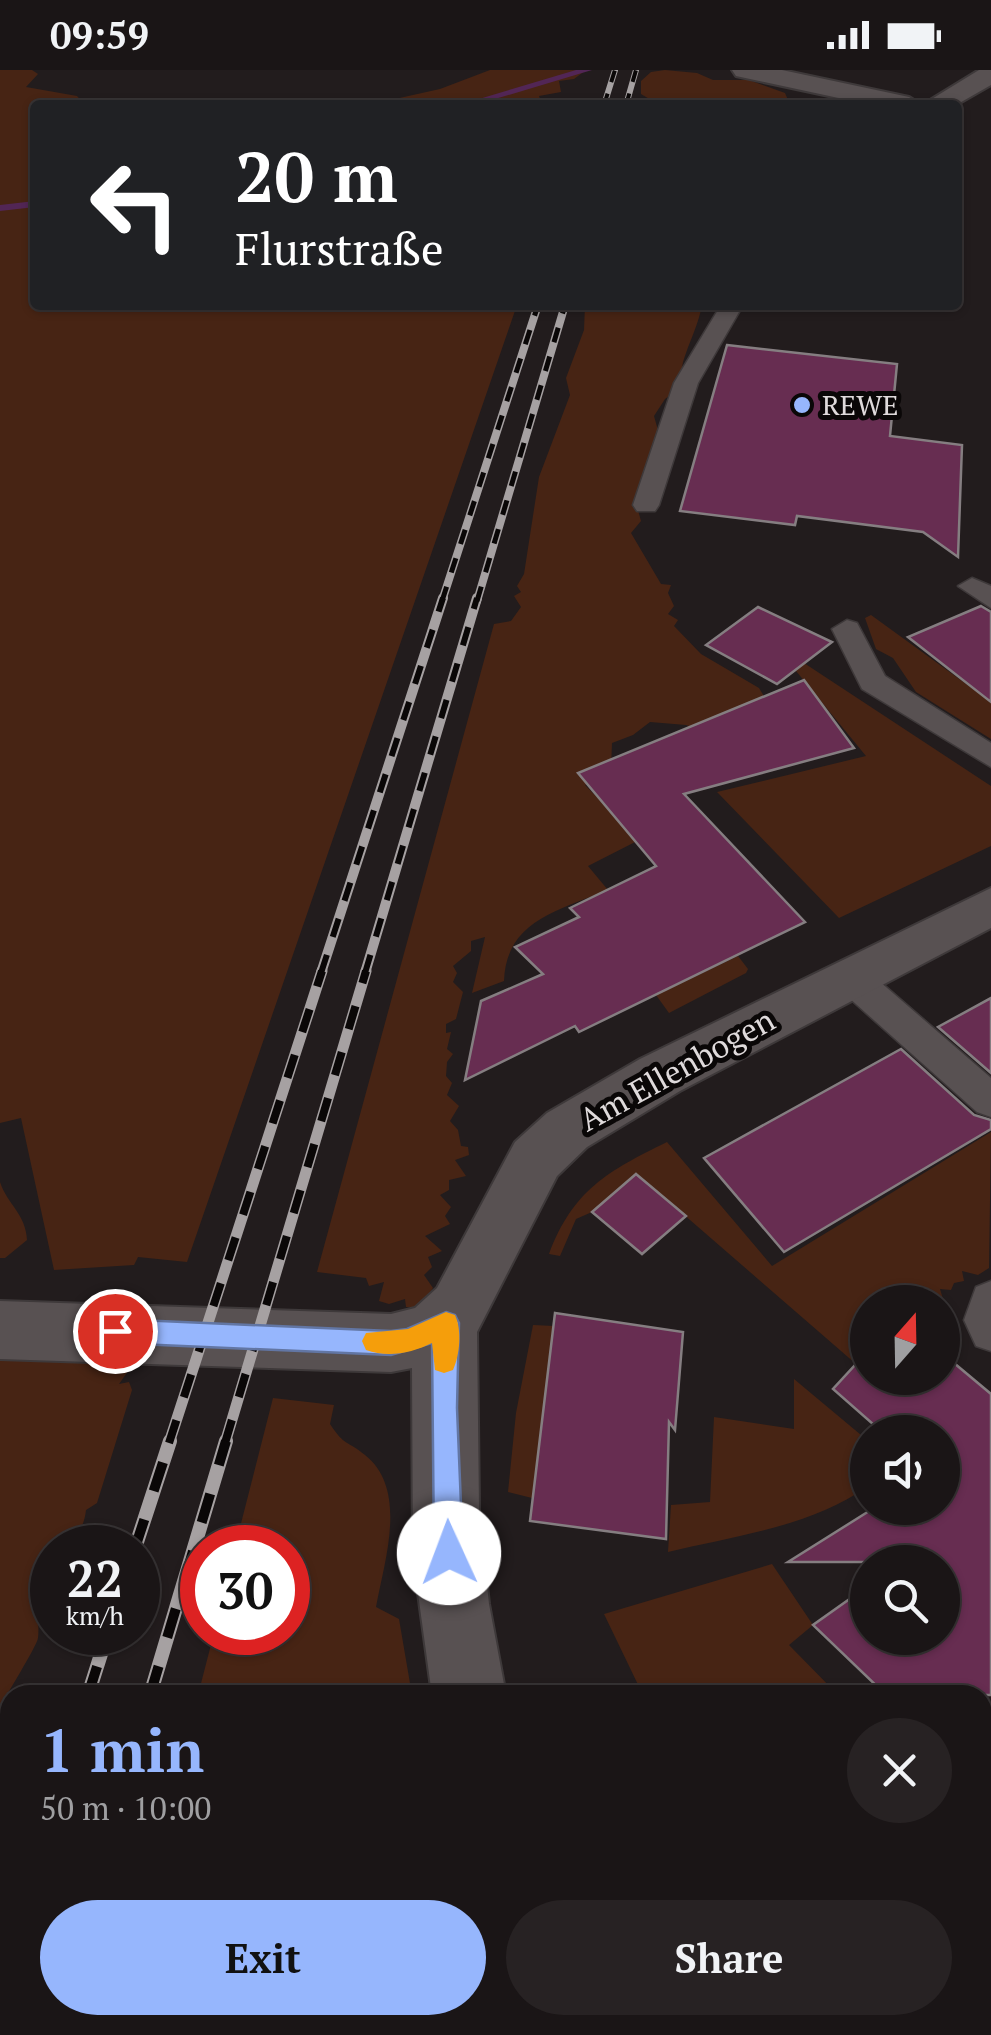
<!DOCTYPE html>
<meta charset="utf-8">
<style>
body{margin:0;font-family:"PT Serif",serif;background:#272223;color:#f1f3f6;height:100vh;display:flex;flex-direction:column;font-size:38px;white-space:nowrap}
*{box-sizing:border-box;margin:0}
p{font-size:32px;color:#9f9fa1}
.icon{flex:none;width:55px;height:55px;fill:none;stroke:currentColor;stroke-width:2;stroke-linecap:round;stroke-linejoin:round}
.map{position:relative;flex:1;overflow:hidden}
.sheet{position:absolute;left:0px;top:1615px;width:992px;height:350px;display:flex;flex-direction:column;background:#1a1516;border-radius:30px 30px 0 0;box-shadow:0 2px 8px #0004,0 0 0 2px #383435}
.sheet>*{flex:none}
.banner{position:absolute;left:30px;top:30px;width:932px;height:210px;border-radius:10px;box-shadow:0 2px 8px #0004,0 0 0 2px #383435;background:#202124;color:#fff;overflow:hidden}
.needle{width:65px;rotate:20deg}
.controls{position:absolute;left:850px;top:1215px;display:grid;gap:20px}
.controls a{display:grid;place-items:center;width:110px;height:110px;border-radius:50%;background:#1a1516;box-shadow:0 2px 8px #0004,0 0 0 2px #383435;font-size:50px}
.speed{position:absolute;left:30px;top:1455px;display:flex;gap:20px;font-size:50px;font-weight:700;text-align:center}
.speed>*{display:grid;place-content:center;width:130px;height:130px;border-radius:50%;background:#1a1516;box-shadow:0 2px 8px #0004,0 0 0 2px #383435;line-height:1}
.speed small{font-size:25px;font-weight:400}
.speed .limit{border:15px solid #d22;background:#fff;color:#111}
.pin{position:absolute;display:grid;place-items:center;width:85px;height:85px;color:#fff;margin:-42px;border:5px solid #fff;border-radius:50%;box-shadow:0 2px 10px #0007}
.me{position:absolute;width:110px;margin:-55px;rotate:358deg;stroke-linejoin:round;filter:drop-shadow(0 0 8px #0008)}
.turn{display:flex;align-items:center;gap:35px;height:210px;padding:0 40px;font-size:45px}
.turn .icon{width:130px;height:130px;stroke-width:2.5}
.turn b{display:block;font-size:70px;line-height:85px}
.round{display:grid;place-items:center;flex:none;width:105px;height:105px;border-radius:52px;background:#272223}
.head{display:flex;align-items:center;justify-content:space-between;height:170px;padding:0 40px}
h1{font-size:60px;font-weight:800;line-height:75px;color:#96b6fd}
.action{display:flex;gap:20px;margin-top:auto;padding:20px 40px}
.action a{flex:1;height:115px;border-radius:60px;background:#96b6fd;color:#111;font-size:40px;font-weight:800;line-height:115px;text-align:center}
.action a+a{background:#272223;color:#f1f3f6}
.status{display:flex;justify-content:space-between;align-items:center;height:70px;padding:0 50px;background:#1a1516;direction:ltr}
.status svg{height:28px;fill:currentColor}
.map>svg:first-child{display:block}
</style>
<div class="status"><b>09:59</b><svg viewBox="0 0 49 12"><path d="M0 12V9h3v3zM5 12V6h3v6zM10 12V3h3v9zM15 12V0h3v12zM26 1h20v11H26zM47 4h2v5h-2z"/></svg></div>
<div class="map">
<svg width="991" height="1965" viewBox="0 0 991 1965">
<rect width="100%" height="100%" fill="#221c1d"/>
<!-- green -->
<g fill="#472414">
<path d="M0,0H32L38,4L26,17L77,26L85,35H35V132L0,136Z"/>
<path d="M490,0H586L574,9L559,11L561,22L539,26L542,35H368L440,19Z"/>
<path d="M665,0L697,3L713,10H749L785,23L788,30L786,35H650L651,30L641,24V11L651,2Z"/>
<path d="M35,136V235H517L187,1192L138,1187L134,1195L54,1200L21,1048L0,1053V140Z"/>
<path d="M585,235H702C698,256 689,272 683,292C681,301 683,309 680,318L665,329L654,346L659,364L651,378L657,388L636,433L641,451L631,463L661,514L671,515L668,523L674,536L668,544L678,550L674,556L701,584L759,618L770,636L715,665L686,655L650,652L633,665L612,673L611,698L585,715L639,770L588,796L608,820C560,840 506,850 504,911L472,923L485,867L471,871V881L453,896L457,903L453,912L463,922L456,949L446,954V963L451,962L447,979L453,984L447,992L446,1006L452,1013L447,1025L459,1036L450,1051L458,1060L461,1076L468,1077L469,1085L455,1090L466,1106L449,1110V1120L440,1125L451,1137L445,1146L450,1154L425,1166L442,1181L428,1187L432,1197L424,1205L433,1218L419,1238L406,1237L405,1229L389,1234L379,1231L384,1212L369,1216L366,1208L317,1202L494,554L511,551L521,537L514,526L521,522L517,516L524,504L539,407L570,325L566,308L584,260Z"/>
<path d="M871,545L991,632V669L916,622L893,588L876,579L865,548Z"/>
<path d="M804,593L991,716V776L839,848L717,722L866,686L796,601Z"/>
<path d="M738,886L748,899L746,903L669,943L656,925Z"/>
<path d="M991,1062L989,1198L978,1205L962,1201L964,1211L954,1213L951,1220L940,1219L943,1229L936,1232H868L867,1282L856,1294L637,1104L592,1142L576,1149L560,1186L549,1184C573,1120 608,1101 667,1072L772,1196Z"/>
<path d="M0,1112C7,1134 26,1144 27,1170L5,1188H0Z"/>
<path d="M533,1255L554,1256L532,1428L508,1422L516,1343Z"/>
<path d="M0,1275L110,1286L131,1297L119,1314L129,1312L132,1320L97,1433L86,1440C84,1459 73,1477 52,1478V1489C18,1522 42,1533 38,1568C37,1576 6,1625 0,1638Z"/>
<path d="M794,1309L867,1370V1417C809,1457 735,1466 668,1482L671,1435L710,1432L714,1347L794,1359Z"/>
<path d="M273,1328L334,1335L330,1354C345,1377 347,1370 365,1385C409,1420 384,1492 376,1537L399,1549L412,1625H198L214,1563L288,1562V1478L235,1477Z"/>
<path d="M772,1494L813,1555L789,1575L838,1625H643L604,1544Z"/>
<path d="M983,1774L991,1782V1965H756L747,1955H982Z"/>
<path d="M118,1955H579L585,1965H116Z"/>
</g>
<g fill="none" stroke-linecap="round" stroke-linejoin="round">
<!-- stream -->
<g fill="#522655" fill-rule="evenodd">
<path d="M576,0H592L475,35H459Z"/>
<path d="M35,131V137L0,141V135Z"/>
</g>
</g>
<!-- building -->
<g fill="#672d51" stroke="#857e81" stroke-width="2.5">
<path d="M727,275L897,294L890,366L962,375L958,487L923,462L797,446L795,455L680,441Z"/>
<path d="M981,536L991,542V632L908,567Z"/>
<path d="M758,537L832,572L777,614L706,575Z"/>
<path d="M804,610L854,678L684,724L805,852L579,962L575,956L465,1010L481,931L543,904L515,877L579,847L570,838L656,796L578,703Z"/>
<path d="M991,928V1003L938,957Z"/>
<path d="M901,979L974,1045L991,1050V1059L784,1182L704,1088Z"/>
<path d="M636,1104L686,1146L642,1184L592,1142Z"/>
<path d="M555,1243L683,1262L675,1360L669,1352L666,1469L530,1451Z"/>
<path d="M868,1281V1308H942V1283L991,1324V1625H886L813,1555L868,1516V1568H942V1492H788L874,1438H942V1362H882L833,1319Z"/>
</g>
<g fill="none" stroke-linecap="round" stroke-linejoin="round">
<defs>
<g id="lane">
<path d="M721,235H743L698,313L659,435L655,441H637L633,435L674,313Z"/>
<path d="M972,508L991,516V538L958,516Z"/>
<path d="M847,550L857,553L885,606L991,673V697L862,619L832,559Z"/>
<path d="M851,894L864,898L991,1008V1047L977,1042L838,918L833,908L838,898Z"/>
<path d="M991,1211V1281L976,1276L964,1250L976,1217Z"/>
</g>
<g id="street">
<path d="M732,0H782L909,27L922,35L979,0H991V15L956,35H871L736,6Z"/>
<path d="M991,818V858L680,1021L587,1077L557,1106L477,1262L479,1440L489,1534L506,1625H432L413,1487L412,1298L391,1302L0,1289V1231L391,1244L415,1238L437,1218L515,1072L547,1043L640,989Z"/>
<path d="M625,1955H714L718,1965H629Z"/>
</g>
</defs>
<!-- lane casing -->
<use href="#lane" stroke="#3e393a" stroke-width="3"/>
<!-- street casing -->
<use href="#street" stroke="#3e393a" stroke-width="4"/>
<!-- lane -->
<use href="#lane" fill="#585152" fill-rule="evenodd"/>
<!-- street -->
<use href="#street" fill="#585152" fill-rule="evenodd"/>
<defs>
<g id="rail-far4">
<path d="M604,35L615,0"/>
<path d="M626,35L636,0"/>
</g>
<g id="rail-far3">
<path d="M442,531L538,235"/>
<path d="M477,531L565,235"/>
</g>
<g id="rail-far2">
<path d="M321,903L443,528"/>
<path d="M365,903L477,528"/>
</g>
<g id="rail-far1">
<path d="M169,1373L322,901"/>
<path d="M225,1373L366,901"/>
</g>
<g id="rail">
<path d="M135,1478L170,1371"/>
<path d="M88,1625L108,1562"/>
<path d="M150,1625L226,1371"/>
<path d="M0,1894L10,1864"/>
<path d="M54,1965L57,1955"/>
</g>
</defs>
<!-- rail-far4 casing -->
<use href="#rail-far4" stroke="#a6a1a2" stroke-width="6"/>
<!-- rail-far3 casing -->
<use href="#rail-far3" stroke="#a6a1a2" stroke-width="8"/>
<!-- rail-far2 casing -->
<use href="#rail-far2" stroke="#a6a1a2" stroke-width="10"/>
<!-- rail-far1 casing -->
<use href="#rail-far1" stroke="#a6a1a2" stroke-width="11"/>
<!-- rail casing -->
<use href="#rail" stroke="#a6a1a2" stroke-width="14"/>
<!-- rail-far4 -->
<use href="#rail-far4" stroke="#0a0707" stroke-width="4" stroke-dasharray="12" stroke-linecap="butt"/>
<!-- rail-far3 -->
<use href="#rail-far3" stroke="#0a0707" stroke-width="5" stroke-dasharray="15" stroke-linecap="butt"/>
<!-- rail-far2 -->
<use href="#rail-far2" stroke="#0a0707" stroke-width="6" stroke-dasharray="19" stroke-linecap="butt"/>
<!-- rail-far1 -->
<use href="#rail-far1" stroke="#0a0707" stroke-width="8" stroke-dasharray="24" stroke-linecap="butt"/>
<!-- rail -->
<use href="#rail" stroke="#0a0707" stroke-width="10" stroke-dasharray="30" stroke-linecap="butt"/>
</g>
<!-- route -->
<path fill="#96b6fd" stroke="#6276a4" stroke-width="2.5" d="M446,1242L455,1245L459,1253L457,1338L463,1483L459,1493L449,1498L439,1493L434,1483L432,1273L391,1285L115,1273L106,1270L102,1261L106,1253L115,1249L391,1261L407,1259Z"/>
<!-- slow -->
<path fill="#f59e0b" d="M446,1242L455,1245C462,1260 460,1285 453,1300L444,1303L435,1300L432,1273C412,1283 388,1288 366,1280L362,1271L366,1263L408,1259Z"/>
<!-- markers -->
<circle fill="#96b6fd" stroke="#0a0707" stroke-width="4" cx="802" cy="335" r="10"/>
<g text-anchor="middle" stroke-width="10" stroke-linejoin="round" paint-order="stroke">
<!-- far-poi labels -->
<g font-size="28" fill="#dfdadb" stroke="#0a0707" text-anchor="start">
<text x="822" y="345">REWE</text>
</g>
<!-- street labels -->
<g font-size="32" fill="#dfdadb" stroke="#0a0707">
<text transform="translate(677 1000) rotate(-29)" y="11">Am Ellenbogen</text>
</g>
</g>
</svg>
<div class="controls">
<a><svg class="needle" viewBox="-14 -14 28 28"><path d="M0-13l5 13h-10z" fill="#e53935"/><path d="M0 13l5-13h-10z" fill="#9f9fa1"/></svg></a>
<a><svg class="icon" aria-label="sound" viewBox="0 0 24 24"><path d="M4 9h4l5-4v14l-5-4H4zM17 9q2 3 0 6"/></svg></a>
<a><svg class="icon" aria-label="search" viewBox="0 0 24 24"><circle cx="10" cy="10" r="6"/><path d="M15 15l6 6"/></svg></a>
</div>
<div class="speed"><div>22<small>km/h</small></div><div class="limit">30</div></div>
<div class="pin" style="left:115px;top:1261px;background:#d93025"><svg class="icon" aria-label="arrive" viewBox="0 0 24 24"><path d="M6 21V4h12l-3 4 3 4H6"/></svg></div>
<svg class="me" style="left:449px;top:1483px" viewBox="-20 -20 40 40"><circle r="19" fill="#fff"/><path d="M0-13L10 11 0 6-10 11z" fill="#96b6fd"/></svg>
<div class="banner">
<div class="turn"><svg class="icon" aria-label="left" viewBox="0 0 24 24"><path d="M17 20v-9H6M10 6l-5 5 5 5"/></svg><div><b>20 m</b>Flurstraße</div></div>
</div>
<section class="sheet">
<div class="head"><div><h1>1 min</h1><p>50 m · 10:00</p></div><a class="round"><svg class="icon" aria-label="close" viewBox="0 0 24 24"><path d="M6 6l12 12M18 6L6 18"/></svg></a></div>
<div class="action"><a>Exit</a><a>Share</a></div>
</section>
</div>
